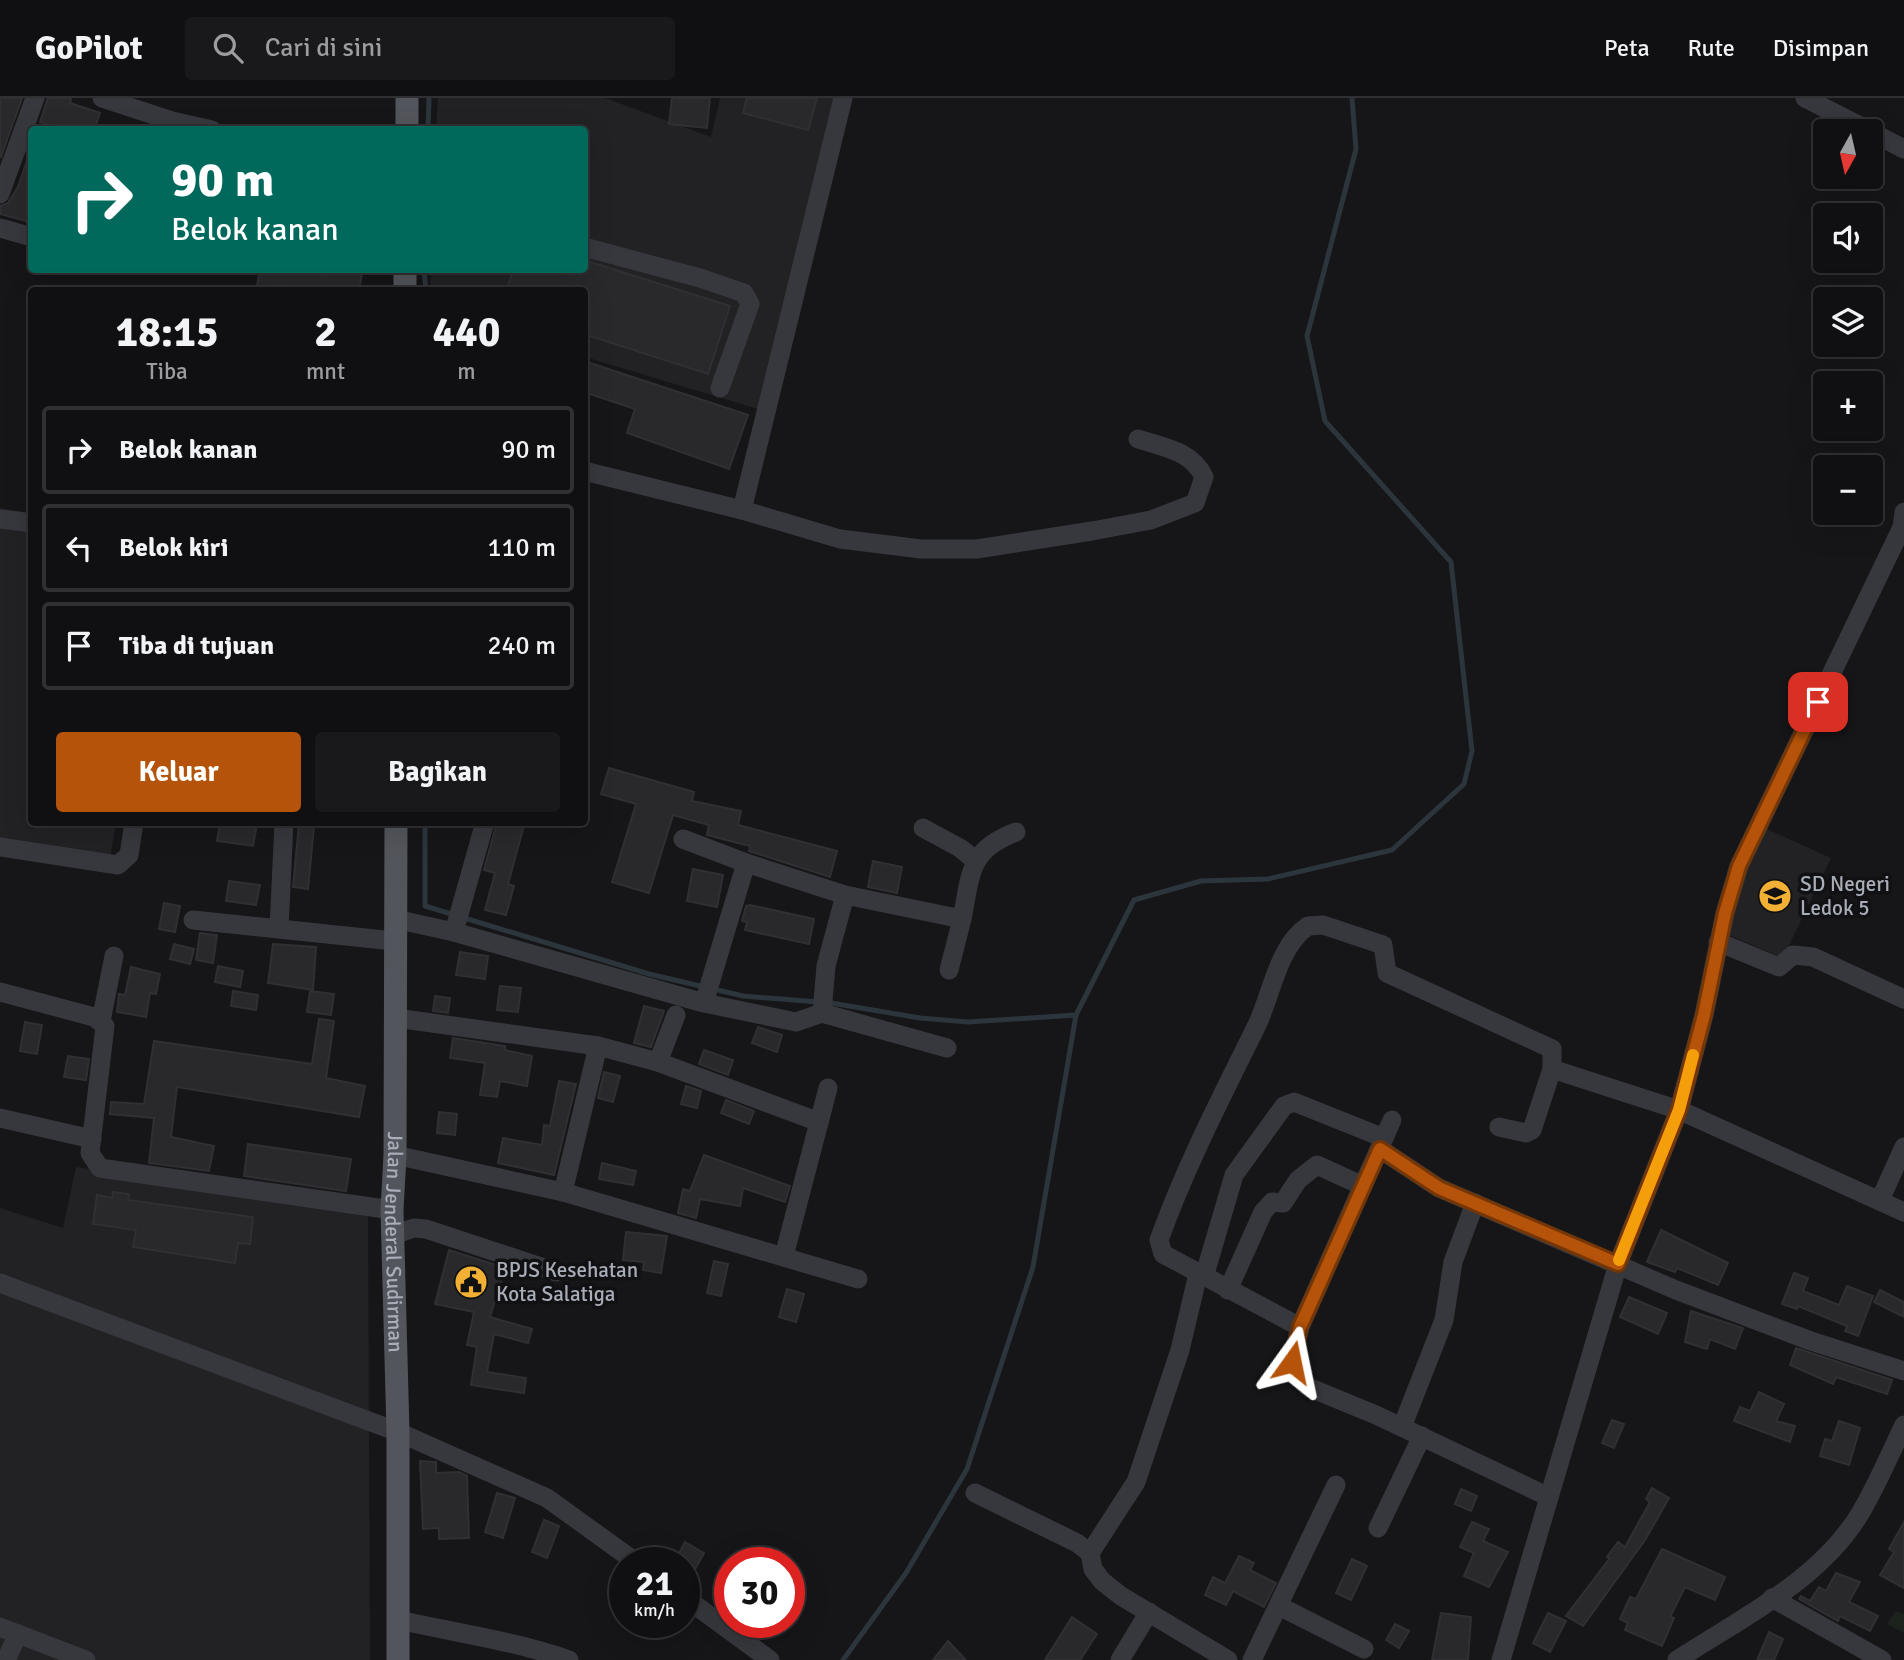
<!DOCTYPE html>
<html lang="id">
<meta charset="utf-8">
<style>
body{margin:0;font-family:Signika,sans-serif;background:#19191b;color:#f1f3f6;height:100vh;display:flex;flex-direction:column;font-size:26px;white-space:nowrap}
*{box-sizing:border-box;margin:0}
p{font-size:23px;color:#9c9d9f}
.icon{flex:none;width:38px;height:38px;fill:none;stroke:currentColor;stroke-width:2;stroke-linecap:round;stroke-linejoin:round}
.map{position:relative;flex:1;overflow:hidden}
.panel{position:absolute;left:28px;top:189px;width:560px;height:539px;display:flex;flex-direction:column;background:#101012;border-radius:7px;box-shadow:0 7px 28px #0002,0 0 0 2px #303032}
.panel>*{flex:none}
.banner{position:absolute;left:28px;top:28px;width:560px;height:147px;border-radius:7px;box-shadow:0 7px 28px #0002,0 0 0 2px #303032;background:#00695c;color:#fff;overflow:hidden}
.needle{width:46px;rotate:188deg}
.tools{position:absolute;left:1813px;top:21px;display:grid;gap:14px}
.tools a{display:grid;place-items:center;width:70px;height:70px;border-radius:7px;background:#101012;box-shadow:0 7px 28px #0002,0 0 0 2px #303032;font-size:35px}
.speed{position:absolute;left:609px;top:1449px;display:flex;gap:14px;font-size:35px;font-weight:700;text-align:center}
.speed>*{display:grid;place-content:center;width:91px;height:91px;border-radius:50%;background:#101012;box-shadow:0 7px 28px #0002,0 0 0 2px #303032;line-height:1}
.speed small{font-size:18px;font-weight:400}
.speed .limit{border:10px solid #d22;background:#fff;color:#111}
.pin{position:absolute;display:grid;place-items:center;width:60px;height:60px;color:#fff;margin:-30px;border-radius:14px;box-shadow:0 4px 10px #0006}
.me{position:absolute;width:77px;margin:-38px;rotate:12deg;stroke-linejoin:round;filter:drop-shadow(0 0 5px #0008)}
.turn{display:flex;align-items:center;gap:24px;height:147px;padding:0 28px;font-size:32px}
.turn .icon{width:91px;height:91px;stroke-width:2.5}
.turn b{display:block;font-size:49px;line-height:60px}
.eta{display:flex;justify-content:space-evenly;align-items:center;height:119px;text-align:center}
.eta b{font-size:42px;font-weight:800;line-height:49px}
.cta{display:flex;gap:14px;margin-top:auto;padding:14px 28px}
.cta a{flex:1;height:80px;border-radius:7px;background:#b45309;color:#fff;font-size:28px;font-weight:800;line-height:80px;text-align:center}
.cta a+a{background:#19191b;color:#f1f3f6}
ul{padding:0;list-style:none}
li{display:flex;align-items:center;gap:21px;height:88px;margin:0 14px 10px;padding:0 14px;border:4px solid #303032;border-radius:7px}
li div{flex:1}
li b{display:block;font-size:26px}
li em{font-style:normal}
header{display:flex;align-items:center;gap:42px;box-sizing:border-box;height:98px;padding:0 35px;background:#101012;border-bottom:2px solid #303032}
header strong{font-size:33px}
nav{display:flex;gap:38px;margin-inline-start:auto;font-size:24px}
.search{width:490px;height:63px;background:#19191b;display:flex;align-items:center;gap:18px;box-sizing:border-box;padding:0 24px;border-radius:7px;color:#9c9d9f;font-size:26px}
.map>svg:first-child{display:block}
</style>
<header>
<strong>GoPilot</strong>
<div class="search"><svg class="icon" aria-label="search" viewBox="0 0 24 24"><circle cx="10" cy="10" r="6"/><path d="M15 15l6 6"/></svg>Cari di sini</div>
<nav><a>Peta</a><a>Rute</a><a>Disimpan</a></nav>
</header>
<div class="map">
<svg width="1904" height="1562" viewBox="0 0 1904 1562">
<rect width="100%" height="100%" fill="#161618"/>
<!-- built -->
<g fill="#222225">
<path d="M438,0H605L711,39L720,0H835L758,311L585,259L584,192H430L431,172H584V32L436,31Z"/>
<path d="M0,410L31,415L32,724L116,725L110,760L0,742Z"/>
<path d="M1760,728L1831,760L1783,860L1724,835Z"/>
<path d="M76,1069L368,1110L370,1562H0V1110L63,1130Z"/>
</g>
<!-- green -->
<path fill="#1c231d" d="M1896,1513L1904,1516V1535L1887,1526Z"/>
<g fill="none" stroke-linecap="round" stroke-linejoin="round">
<!-- stream -->
<g stroke="#2c353c" stroke-width="5">
<path d="M428,32L429,0"/>
<path d="M424,172L426,192"/>
<path d="M425,724V808L649,876L743,898L831,905L920,920L968,924L1076,917"/>
<path d="M843,1562L906,1475L967,1371L1033,1169L1076,917L1134,802L1201,783L1268,781L1392,752L1464,686L1472,653L1451,464L1325,323L1307,238L1356,51L1352,0"/>
</g>
</g>
<!-- building -->
<g fill="#29292c" stroke="#303034" stroke-width="2">
<path d="M0,0H22L1,59H0Z"/>
<path d="M48,0H71L70,5L100,15L94,32H61L40,24Z"/>
<path d="M672,0H710L707,30L669,26Z"/>
<path d="M747,0H817L808,32L743,15Z"/>
<path d="M29,56L32,101L26,123L0,116V108L8,105L18,89Z"/>
<path d="M584,162L730,208L708,276L584,236V192H507L513,172H584Z"/>
<path d="M260,172L327,177L328,172H334L362,176L359,192H309L280,187L279,192H256Z"/>
<path d="M584,263L748,317L729,371L627,335L635,311L584,294Z"/>
<path d="M609,670L694,694L692,703L741,713L738,727L837,753L830,779L749,753L750,748L707,737L709,727L673,717L649,795L612,784L636,706L601,696Z"/>
<path d="M220,724L257,726L253,748L217,743Z"/>
<path d="M497,724H525L508,786L514,788L506,817L485,812L495,775L484,772Z"/>
<path d="M299,726L314,728L308,791L293,789Z"/>
<path d="M873,763L902,769L897,795L868,789Z"/>
<path d="M693,771L723,777L717,809L687,803Z"/>
<path d="M229,783L260,787L256,807L226,803Z"/>
<path d="M164,805L180,808L175,834L159,831Z"/>
<path d="M750,807L814,821L809,846L745,832L747,824L742,823L746,808Z"/>
<path d="M200,835L217,837L213,865L196,862Z"/>
<path d="M174,846L194,851L190,866L170,861Z"/>
<path d="M273,846L316,849L313,892L268,885Z"/>
<path d="M460,854L488,858L485,881L456,877Z"/>
<path d="M218,868L243,873L240,889L215,884Z"/>
<path d="M131,869L160,876L156,896L150,895L146,919L117,914L119,896L125,897Z"/>
<path d="M500,888L521,890L518,914L497,912Z"/>
<path d="M233,893L258,897L256,912L231,908Z"/>
<path d="M310,893L334,896L331,917L307,914Z"/>
<path d="M435,898L450,900L448,915L433,913Z"/>
<path d="M644,908L664,913L651,949L634,945Z"/>
<path d="M319,921L334,923L326,980L365,988L359,1019L177,989L171,1039L214,1048L209,1073L149,1065L154,1020L110,1016L111,1004L144,1006L154,943L312,966Z"/>
<path d="M25,924L42,927L37,956L20,953Z"/>
<path d="M758,929L782,937L777,954L752,945Z"/>
<path d="M453,940L505,948V952L532,958L527,988L500,983L497,999L480,997L485,965L450,960Z"/>
<path d="M704,952L733,962L728,977L699,966Z"/>
<path d="M68,958L89,961L86,982L64,979Z"/>
<path d="M604,974L620,978L613,1004L598,1000Z"/>
<path d="M559,983L576,986L554,1077L498,1065L503,1040L542,1047L544,1027L550,1028Z"/>
<path d="M686,988L701,993L697,1010L681,1006Z"/>
<path d="M726,1002L754,1013L749,1026L721,1015Z"/>
<path d="M439,1014L457,1016L455,1037L437,1035Z"/>
<path d="M248,1046L351,1061L346,1093L244,1078Z"/>
<path d="M704,1057L790,1088L785,1104L743,1090L740,1108L700,1101L696,1120L678,1115L683,1091L690,1093Z"/>
<path d="M602,1065L636,1073L633,1087L599,1081Z"/>
<path d="M113,1094L129,1096L128,1102L253,1119L250,1146L238,1145L235,1165L133,1149L136,1132L93,1126L97,1097L112,1100Z"/>
<path d="M1661,1132L1728,1165L1718,1187L1677,1170L1675,1174L1647,1164Z"/>
<path d="M626,1134L667,1138L661,1175L643,1172L644,1164L623,1162Z"/>
<path d="M449,1152L505,1170L490,1219L532,1231L528,1245L494,1236L487,1274L526,1280L524,1295L471,1287L477,1249L467,1247L474,1214L435,1206Z"/>
<path d="M714,1163L728,1166L721,1198L707,1195Z"/>
<path d="M1794,1175L1808,1180L1803,1193L1839,1207L1847,1188L1873,1198L1858,1238L1845,1233L1847,1228L1798,1208L1797,1211L1782,1206Z"/>
<path d="M787,1191L804,1196L796,1224L779,1219Z"/>
<path d="M1880,1192L1904,1204V1219L1874,1204Z"/>
<path d="M1629,1199L1667,1215L1658,1236L1620,1219Z"/>
<path d="M1691,1213L1743,1230L1735,1251L1710,1241L1707,1251L1685,1244Z"/>
<path d="M1796,1250L1892,1282L1887,1296L1836,1279L1833,1286L1790,1267Z"/>
<path d="M1759,1294L1784,1306L1776,1323L1795,1328L1790,1344L1734,1323L1740,1309L1750,1313Z"/>
<path d="M1612,1322L1624,1326L1614,1350L1602,1345Z"/>
<path d="M1839,1323L1860,1330L1849,1367L1820,1358L1825,1341L1832,1343Z"/>
<path d="M420,1363L436,1364V1375L459,1374L467,1378L469,1440L439,1441V1430L423,1431Z"/>
<path d="M1652,1390L1669,1400L1645,1442L1583,1528L1566,1518L1610,1460L1607,1459L1618,1444L1625,1449L1650,1404L1646,1401Z"/>
<path d="M1461,1391L1477,1398L1471,1413L1455,1406Z"/>
<path d="M497,1395L515,1400L503,1440L485,1434Z"/>
<path d="M544,1422L559,1428L547,1460L532,1454Z"/>
<path d="M1472,1424L1489,1431L1483,1443L1508,1454L1489,1489L1464,1478L1474,1455L1460,1449Z"/>
<path d="M1904,1424V1490L1880,1477L1894,1454L1889,1451Z"/>
<path d="M685,1444L704,1455L686,1487L684,1465H674Z"/>
<path d="M1662,1451L1725,1479L1715,1502L1685,1489L1670,1519L1674,1520L1662,1548L1625,1532L1628,1525L1620,1521L1630,1499L1636,1501Z"/>
<path d="M1239,1458L1254,1465L1250,1472L1276,1485L1264,1509L1233,1493L1226,1507L1205,1497L1213,1479L1225,1485Z"/>
<path d="M1352,1461L1367,1468L1351,1502L1336,1495Z"/>
<path d="M1836,1475L1860,1484L1849,1504L1878,1518L1870,1533L1840,1518L1838,1523L1799,1501L1801,1498L1810,1503L1819,1489L1826,1493Z"/>
<path d="M1441,1515L1471,1519L1468,1562H1432Z"/>
<path d="M1548,1515L1566,1523L1550,1554L1533,1545Z"/>
<path d="M1072,1519L1097,1536L1080,1562H1045Z"/>
<path d="M1395,1526L1409,1533L1399,1550L1386,1542Z"/>
<path d="M1769,1534L1783,1541L1774,1562H1757Z"/>
<path d="M948,1543L966,1562H933Z"/>
</g>
<g fill="none" stroke-linecap="round" stroke-linejoin="round">
<!-- minor -->
<g stroke="#37383d" stroke-width="19">
<path d="M102,0L172,23L212,32"/>
<path d="M1805,0L1870,33"/>
<path d="M1871,34L1904,51"/>
<path d="M0,96L35,0"/>
<path d="M0,130L32,139"/>
<path d="M584,149L700,180L744,195L750,206L720,290"/>
<path d="M584,373L742,412L840,441L921,451H977L1092,433L1151,422L1195,405L1204,379C1192,353 1163,349 1138,341"/>
<path d="M742,412L843,0"/>
<path d="M0,421L32,425"/>
<path d="M923,730L960,750L975,762"/>
<path d="M0,749L118,767L129,757L134,724"/>
<path d="M845,797L962,821C971,776 968,752 1016,734"/>
<path d="M395,821L454,834L704,905L796,924L822,915L826,868L845,797L746,765L683,741"/>
<path d="M193,822L394,843"/>
<path d="M279,831L284,724"/>
<path d="M454,834L485,724"/>
<path d="M1718,844L1779,869L1793,857L1813,859L1904,901"/>
<path d="M949,872L962,821"/>
<path d="M0,894L94,919L105,928L90,1055L100,1070L392,1112"/>
<path d="M704,905L746,765"/>
<path d="M822,915L947,950"/>
<path d="M396,920L598,948L658,964L819,1024"/>
<path d="M101,923L114,858"/>
<path d="M658,964L676,917"/>
<path d="M0,1020L92,1041"/>
<path d="M1499,1029L1526,1035L1532,1032L1552,971"/>
<path d="M1384,1040L1392,1022"/>
<path d="M1380,1051L1439,1090L1676,1192L1811,1243L1904,1273"/>
<path d="M395,1057L563,1094L858,1181"/>
<path d="M563,1094L598,948"/>
<path d="M1880,1102L1904,1049"/>
<path d="M393,1137L414,1130L426,1131L556,1174"/>
<path d="M784,1158L828,990"/>
<path d="M1204,1179L1234,1077L1284,1008L1294,1004L1384,1040L1300,1229L1292,1263L1296,1277L1308,1289L1376,1317L1549,1399"/>
<path d="M0,1185L398,1334L547,1400L637,1465"/>
<path d="M1228,1192L1263,1114L1272,1104L1283,1105L1298,1082L1317,1067L1363,1088"/>
<path d="M1300,1229L1163,1156L1159,1142C1186,1067 1222,998 1257,927C1272,895 1278,848 1308,828L1323,827L1383,847L1387,875L1552,951V971L1679,1012L1904,1114"/>
<path d="M1402,1329L1444,1222L1453,1164L1475,1105"/>
<path d="M975,1395L1077,1445L1090,1455L1093,1471L1102,1483L1121,1498L1228,1562"/>
<path d="M1378,1430L1422,1338"/>
<path d="M1090,1455L1136,1384L1180,1252L1198,1176"/>
<path d="M684,1499L770,1562"/>
<path d="M1772,1500L1882,1562"/>
<path d="M1279,1508L1364,1551"/>
<path d="M399,1522C456,1535 515,1543 569,1562"/>
<path d="M0,1529L86,1562"/>
<path d="M6,1562L18,1536"/>
<path d="M1120,1562L1149,1514"/>
<path d="M1252,1562L1336,1387"/>
<path d="M1501,1562L1618,1166L1679,1012L1704,917L1725,815L1739,768L1902,429L1904,414"/>
<path d="M1677,1562C1741,1520 1821,1482 1861,1414C1877,1387 1890,1356 1904,1327"/>
</g>
<!-- major -->
<g stroke="#53555c" stroke-width="23">
<path d="M407,32V0"/>
<path d="M405,192V172"/>
<path id="s1" d="M396,724L395,1057L392,1112L398,1334V1562"/>
</g>
</g>
<g fill="none" stroke-linecap="round" stroke-linejoin="round">
<defs>
<path id="route" d="M1292,1264L1300,1229L1380,1051L1439,1090L1618,1166L1679,1012L1704,917L1725,815L1739,768L1818,604"/>
</defs>
<!-- route casing -->
<use href="#route" stroke="#753606" stroke-width="18"/>
<!-- route -->
<use href="#route" stroke="#b45309" stroke-width="12"/>
<!-- slow -->
<path stroke="#f59e0b" stroke-width="12" d="M1619,1162L1679,1012L1693,957"/>
</g>
<!-- icons -->
<defs>
<symbol id="school-disc" viewBox="-11 -11 22 22"><circle r="9.5" fill="#f2b134" stroke="#111113"/><path d="M0-5L7-2L0 1L-7-2ZM-4 1L0 2.5L4 1V4Q0 6-4 4Z" fill="#111"/></symbol>
<symbol id="civic-disc" viewBox="-11 -11 22 22"><circle r="9.5" fill="#f2b134" stroke="#111113"/><path d="M-.6-6.5H3V-4.5H.6V-3L4-1V1h2V6H-6V1h2V-1L-.6-3ZM-1.2 2.5V6h2.4V2.5Z" fill="#111"/></symbol>
</defs>
<g fill-rule="evenodd">
<use href="#school-disc" x="1756" y="779" width="38" height="38"/>
<use href="#civic-disc" x="452" y="1165" width="38" height="38"/>
</g>
<g text-anchor="middle" stroke-width="7" stroke-linejoin="round" paint-order="stroke">
<!-- poi labels -->
<g font-size="21" fill="#a8adb8" stroke="#111113" text-anchor="start">
<text x="1800" y="793">SD Negeri<tspan x="1800" dy="24">Ledok 5</tspan></text>
<text x="496" y="1179">BPJS Kesehatan<tspan x="496" dy="24">Kota Salatiga</tspan></text>
</g>
<!-- street labels -->
<g font-size="21" fill="#a8adb8" stroke="#111113">
<text dy="7" stroke="none"><textPath href="#s1" startOffset="420">Jalan Jenderal Sudirman</textPath></text>
</g>
</g>
</svg>
<div class="tools">
<a><svg class="needle" viewBox="-14 -14 28 28"><path d="M0-13l5 13h-10z" fill="#e53935"/><path d="M0 13l5-13h-10z" fill="#9c9d9f"/></svg></a>
<a><svg class="icon" aria-label="sound" viewBox="0 0 24 24"><path d="M4 9h4l5-4v14l-5-4H4zM17 9q2 3 0 6"/></svg></a>
<a><svg class="icon" aria-label="layers" viewBox="0 0 24 24"><path d="M12 4l9 5-9 5-9-5zM3 14l9 5 9-5"/></svg></a>
<a>+</a>
<a>−</a>
</div>
<div class="speed"><div>21<small>km/h</small></div><div class="limit">30</div></div>
<div class="pin" style="left:1818px;top:604px;background:#d93025"><svg class="icon" aria-label="arrive" viewBox="0 0 24 24"><path d="M6 21V4h12l-3 4 3 4H6"/></svg></div>
<svg class="me" style="left:1292px;top:1264px" viewBox="-20 -20 40 40"><path d="M0-17L14 15 0 8-14 15z" fill="#b45309" stroke="#fff" stroke-width="4"/></svg>
<div class="banner">
<div class="turn"><svg class="icon" aria-label="right" viewBox="0 0 24 24"><path d="M7 20v-9h11M14 6l5 5-5 5"/></svg><div><b>90 m</b>Belok kanan</div></div>
</div>
<section class="panel">
<div class="eta">
<div><b>18:15</b><p>Tiba</p></div>
<div><b>2</b><p>mnt</p></div>
<div><b>440</b><p>m</p></div>
</div>
<ul>
<li><svg class="icon" aria-label="right" viewBox="0 0 24 24"><path d="M7 20v-9h11M14 6l5 5-5 5"/></svg><div><b>Belok kanan</b></div><em>90 m</em></li>
<li><svg class="icon" aria-label="left" viewBox="0 0 24 24"><path d="M17 20v-9H6M10 6l-5 5 5 5"/></svg><div><b>Belok kiri</b></div><em>110 m</em></li>
<li><svg class="icon" aria-label="arrive" viewBox="0 0 24 24"><path d="M6 21V4h12l-3 4 3 4H6"/></svg><div><b>Tiba di tujuan</b></div><em>240 m</em></li>
</ul>
<div class="cta"><a>Keluar</a><a>Bagikan</a></div>
</section>
</div>
